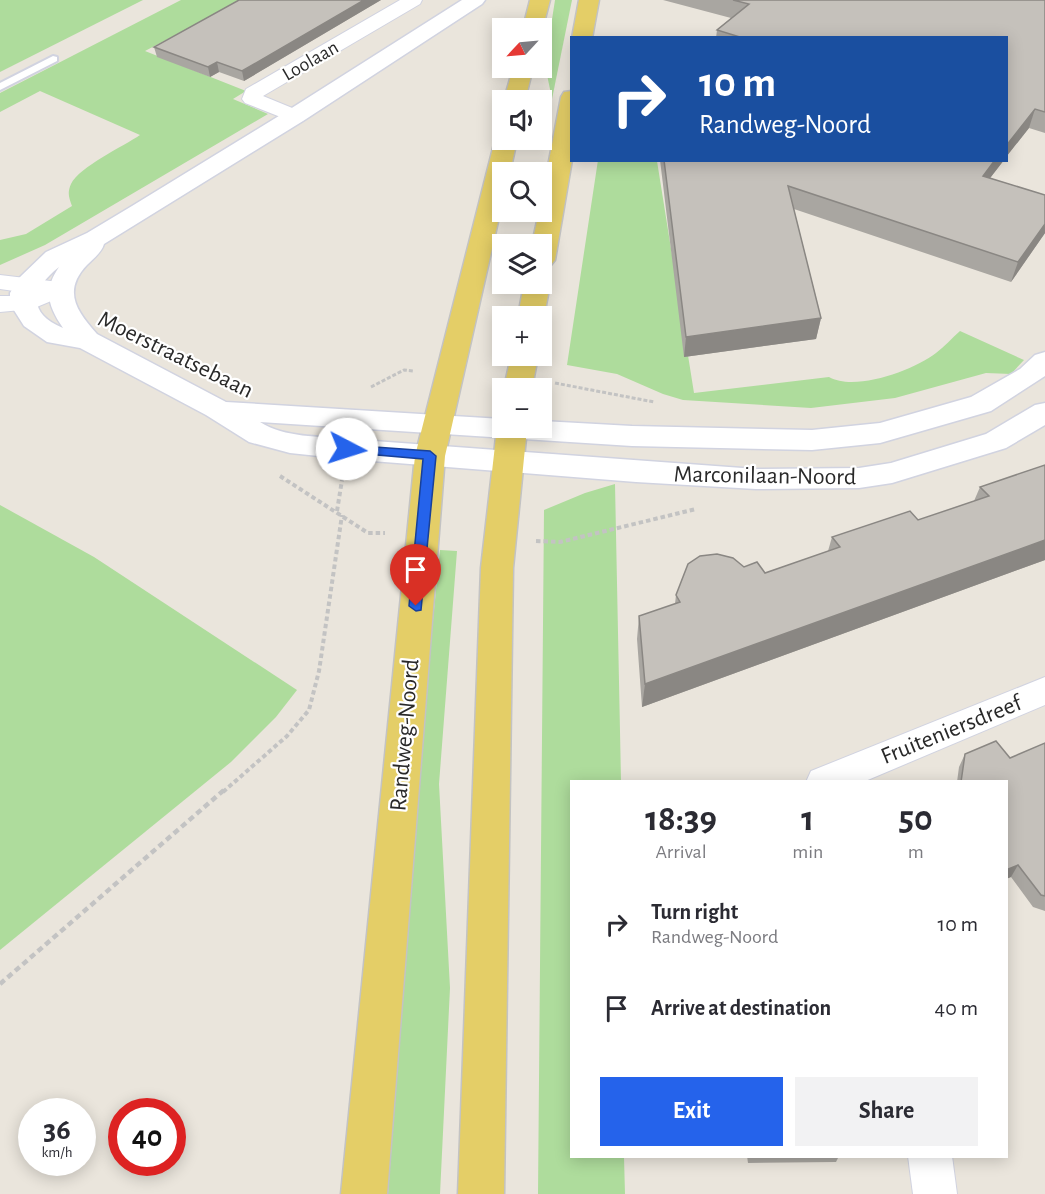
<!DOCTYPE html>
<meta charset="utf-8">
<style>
body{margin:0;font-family:"Alegreya Sans",sans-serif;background:#f2f2f3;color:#2b2b33;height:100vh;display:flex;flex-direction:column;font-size:22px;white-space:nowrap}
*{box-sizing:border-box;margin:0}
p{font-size:20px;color:#7c7c81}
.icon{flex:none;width:33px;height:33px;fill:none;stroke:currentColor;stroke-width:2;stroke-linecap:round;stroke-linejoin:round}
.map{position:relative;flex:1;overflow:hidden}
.panel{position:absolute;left:570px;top:780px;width:438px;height:378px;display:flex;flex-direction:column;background:#fff;border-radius:0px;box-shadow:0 3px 15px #0003}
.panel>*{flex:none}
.top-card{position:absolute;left:570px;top:36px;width:438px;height:126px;border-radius:0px;box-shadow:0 3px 15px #0003;background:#1a4fa0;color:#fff;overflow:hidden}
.needle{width:39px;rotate:244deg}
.controls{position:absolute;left:492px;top:18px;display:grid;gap:12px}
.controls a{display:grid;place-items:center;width:60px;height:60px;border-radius:0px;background:#fff;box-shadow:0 3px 15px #0003;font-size:30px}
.speed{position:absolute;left:18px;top:1098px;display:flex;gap:12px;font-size:30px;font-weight:700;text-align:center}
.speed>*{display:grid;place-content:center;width:78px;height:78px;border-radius:50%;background:#fff;box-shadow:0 3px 15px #0003;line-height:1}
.speed small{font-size:15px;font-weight:400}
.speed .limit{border:9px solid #d22;background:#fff;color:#111}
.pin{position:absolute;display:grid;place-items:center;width:51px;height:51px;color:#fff;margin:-62px -26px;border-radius:50% 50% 50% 0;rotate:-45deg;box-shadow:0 0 6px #0007}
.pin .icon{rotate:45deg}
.me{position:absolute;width:66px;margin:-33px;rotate:95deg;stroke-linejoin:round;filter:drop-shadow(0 0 4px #0008)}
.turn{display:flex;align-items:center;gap:21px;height:126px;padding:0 30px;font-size:27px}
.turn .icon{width:78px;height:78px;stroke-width:2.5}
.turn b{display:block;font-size:42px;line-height:51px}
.eta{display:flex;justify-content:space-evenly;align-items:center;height:102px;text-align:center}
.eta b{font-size:36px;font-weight:700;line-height:42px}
.action{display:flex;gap:12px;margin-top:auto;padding:12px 30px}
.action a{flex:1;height:69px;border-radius:0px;background:#2563eb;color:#fff;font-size:24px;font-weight:700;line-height:69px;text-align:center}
.action a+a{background:#f2f2f3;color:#2b2b33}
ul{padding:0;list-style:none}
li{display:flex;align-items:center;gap:18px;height:84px;padding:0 30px}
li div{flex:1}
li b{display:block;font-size:22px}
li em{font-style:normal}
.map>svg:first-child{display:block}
</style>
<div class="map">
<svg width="1045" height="1194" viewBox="0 0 1045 1194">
<rect width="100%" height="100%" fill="#eae5dc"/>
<!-- green -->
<g fill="#aedc9c">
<path d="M0,0H143L0,72Z"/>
<path d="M181,0H242L145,51L246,91L233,99L268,114L45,245L0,265V240L26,234L72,206C69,198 67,193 71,184C79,167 124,146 140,135L40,91L0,112V93Z"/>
<path d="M555,0H572L552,99L545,65Z"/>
<path d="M598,160L657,161L694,393L829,377C855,392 914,370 936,353C944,347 952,338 960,331L1024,360L1011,374L986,373L895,398L811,408L683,400L663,394L617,374L567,365Z"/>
<path d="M615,484L621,781L572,782V1156L624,1157L625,1194H538L544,510L585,493Z"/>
<path d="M0,505L94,557L297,690L276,717L231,762L0,950Z"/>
<path d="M440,550L457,551L439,784L450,988L440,1194H388L425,700Z"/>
</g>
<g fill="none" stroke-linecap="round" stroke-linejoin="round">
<defs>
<path id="lane" d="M53,56L57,57V61L0,90V83Z"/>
<g id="street">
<path d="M400,0H422L420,4L263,96L302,112L305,116L302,120L295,122L288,120L245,103L242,99L246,89Z"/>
<path d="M0,275L59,282L68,284L71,289L68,294L32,309L0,312V296H19L28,293L0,289Z"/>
<path d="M1045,677V705L863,782H806L811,771Z"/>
<path d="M908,1156H952L957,1194H913Z"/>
</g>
<path id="secondary" d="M462,0H485L482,4L303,121L104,244C102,252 93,259 87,265C62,291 77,312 97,334L226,402L502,419V428H542V421L632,426L812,430L880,423L971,397L1020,369L1035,355L1045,352V376L991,411L880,443L812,450L632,446L260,422C285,438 319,436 347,439L756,469L859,468L891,463L986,434L1035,405L1045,403V425L1006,448L892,483L859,488L756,489L636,482L347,459L290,453L249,442L206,415L80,348L47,342L24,326L10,304V293L19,278L46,252L87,233L132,206L287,111ZM59,267C43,290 48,306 63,328C26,313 32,288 59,267Z"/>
<g id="primary">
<path d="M530,0H550L542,30L523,28Z"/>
<path d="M579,0H599L592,38H572Z"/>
<path d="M513,68H533L525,100H504Z"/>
<path d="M572,91V160L555,260L551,265L542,268V244H532L539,212H542V198L561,97L564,92Z"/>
<path d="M502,134V140H517L510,172H502V204L445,456L387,1194H341L415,456L495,140L498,135Z"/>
<path d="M542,277L546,279L550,284L544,316L542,320V316H518L524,284H542Z"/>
<path d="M511,356H538L532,388H504Z"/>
<path d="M502,421V428H527L513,568L504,1194H458L481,568L497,428Z"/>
</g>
</defs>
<!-- lane casing -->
<use href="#lane" stroke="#d1d3e0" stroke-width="4"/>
<!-- street casing -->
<use href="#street" stroke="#d1d3e0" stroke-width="2"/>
<!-- secondary casing -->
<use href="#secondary" stroke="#d1d3e0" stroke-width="3"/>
<!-- primary casing -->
<use href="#primary" stroke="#c3c3c3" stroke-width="3"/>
<!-- path-far2 -->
<g stroke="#c3c3c3" stroke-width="3" stroke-dasharray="4 2" stroke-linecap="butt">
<path d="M555,383L654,402"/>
<path d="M371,387L404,370L413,371"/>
</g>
<!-- path-far1 -->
<g stroke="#c3c3c3" stroke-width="4" stroke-dasharray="4.5 3" stroke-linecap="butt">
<path d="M280,476L368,533H385"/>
<path d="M337,511L342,480"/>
<path d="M536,541L560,542L696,509"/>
<path d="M223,792L287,736L309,710L319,671L342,515"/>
</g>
<!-- path -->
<path stroke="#c3c3c3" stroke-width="4.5" stroke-dasharray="6 4" stroke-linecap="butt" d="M0,984L224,790"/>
<!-- lane -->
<use href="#lane" fill="#fff" fill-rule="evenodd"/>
<!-- street -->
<use href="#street" fill="#fff" fill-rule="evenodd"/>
<!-- secondary -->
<use href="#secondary" fill="#fff" fill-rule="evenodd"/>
<!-- primary -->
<use href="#primary" fill="#e4ce67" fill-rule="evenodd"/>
</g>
<!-- wall -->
<g fill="#a9a6a1">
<path d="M239,0H381L244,81L219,72L210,77L157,57L154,47Z"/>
<path d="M663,0H1045V133L1029,128L1006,157V38H716L717,30L731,18Z"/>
<path d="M660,160H1004L990,178L1045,195V233L1011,282L794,209L821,318L816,339L684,357Z"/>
<path d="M1045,465V560L642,707L637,639L639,616L675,604L676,595L744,567L765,573L828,551L832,537L918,520L974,501L980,487Z"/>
<path d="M1045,743V911L1033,907L1011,877L1006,879V782H957L959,767L965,754L1010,758Z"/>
<path d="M747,1156H839L836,1162L748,1163Z"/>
</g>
<!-- shaded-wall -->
<g fill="#8a8783">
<path d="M364,0H381L244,81L242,71Z"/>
<path d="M217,62L219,72L210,77L208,67Z"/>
<path d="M1035,109L1029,128L1006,157V146Z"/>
<path d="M995,160H1004L977,195L983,176Z"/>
<path d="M1045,224V233L1011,282L1018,262Z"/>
<path d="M821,318L816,339L684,357L686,337Z"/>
<path d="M1045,540V560L642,707L645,684Z"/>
<path d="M1018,865L1011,877L1006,879V870Z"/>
</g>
<!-- building -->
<g fill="#c5c1bb" stroke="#8a8783" stroke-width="1.5">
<path d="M239,0H364L242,71L217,62L208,67L154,47Z"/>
<path d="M733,0H1045V112L1035,109L1006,146V38H743L717,30L749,4Z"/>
<path d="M664,160H995L983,176L1045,195V224L1018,262L788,186L821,318L686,337Z"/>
<path d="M1045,465V540L645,684L639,616L680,602L676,595L688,564L700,556L717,554L733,558L744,567L757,562L765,573L840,547L832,537L910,511L918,520L989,496L980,487Z"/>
<path d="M996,741L1010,758L1045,743V896L1041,895L1018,865L1006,870V782H961L965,754Z"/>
</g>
<!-- route -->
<path fill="#2563eb" stroke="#184099" stroke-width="1.5" d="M347,445L430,451L436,456L421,610L416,611L409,606L423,459L343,452V446Z"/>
<g text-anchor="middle" stroke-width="4.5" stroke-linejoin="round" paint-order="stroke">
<!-- far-street labels -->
<g font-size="20" fill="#292929" stroke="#fff">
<text transform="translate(310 60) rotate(-30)" y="7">Loolaan</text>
</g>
<!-- street labels -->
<g font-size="24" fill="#292929" stroke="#fff">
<text transform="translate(176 354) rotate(26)" y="8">Moerstraatsebaan</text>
<text transform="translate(765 475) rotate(1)" y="8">Marconilaan-Noord</text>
<text transform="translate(951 729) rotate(-22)" y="8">Fruiteniersdreef</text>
<text transform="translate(404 735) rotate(-85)" y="8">Randweg-Noord</text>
</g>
</g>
</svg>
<div class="controls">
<a><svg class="needle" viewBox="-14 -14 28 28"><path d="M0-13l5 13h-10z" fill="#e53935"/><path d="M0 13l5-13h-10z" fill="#7c7c81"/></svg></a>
<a><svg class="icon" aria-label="sound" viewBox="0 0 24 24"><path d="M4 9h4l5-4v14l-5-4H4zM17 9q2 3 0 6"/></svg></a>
<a><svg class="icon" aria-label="search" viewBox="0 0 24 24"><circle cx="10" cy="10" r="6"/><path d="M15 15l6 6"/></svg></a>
<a><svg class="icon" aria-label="layers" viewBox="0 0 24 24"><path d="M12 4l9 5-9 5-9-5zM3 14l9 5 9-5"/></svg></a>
<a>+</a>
<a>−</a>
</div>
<div class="speed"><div>36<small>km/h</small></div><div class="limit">40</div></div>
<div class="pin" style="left:416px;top:606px;background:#d93025"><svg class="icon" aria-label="arrive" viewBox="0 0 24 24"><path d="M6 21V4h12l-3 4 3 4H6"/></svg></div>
<svg class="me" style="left:347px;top:449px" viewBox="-20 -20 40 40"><circle r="19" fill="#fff"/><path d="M0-13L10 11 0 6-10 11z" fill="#2563eb"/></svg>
<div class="top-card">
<div class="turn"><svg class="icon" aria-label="right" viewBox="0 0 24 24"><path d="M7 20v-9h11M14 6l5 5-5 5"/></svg><div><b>10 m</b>Randweg-Noord</div></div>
</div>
<section class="panel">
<div class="eta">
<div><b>18:39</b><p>Arrival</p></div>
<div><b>1</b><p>min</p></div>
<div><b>50</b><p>m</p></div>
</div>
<ul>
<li><svg class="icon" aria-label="right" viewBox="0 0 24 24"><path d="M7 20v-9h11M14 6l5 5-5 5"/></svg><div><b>Turn right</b><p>Randweg-Noord</p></div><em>10 m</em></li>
<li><svg class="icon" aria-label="arrive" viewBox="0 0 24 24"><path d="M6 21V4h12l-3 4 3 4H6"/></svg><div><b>Arrive at destination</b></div><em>40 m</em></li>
</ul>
<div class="action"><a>Exit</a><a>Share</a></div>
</section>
</div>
